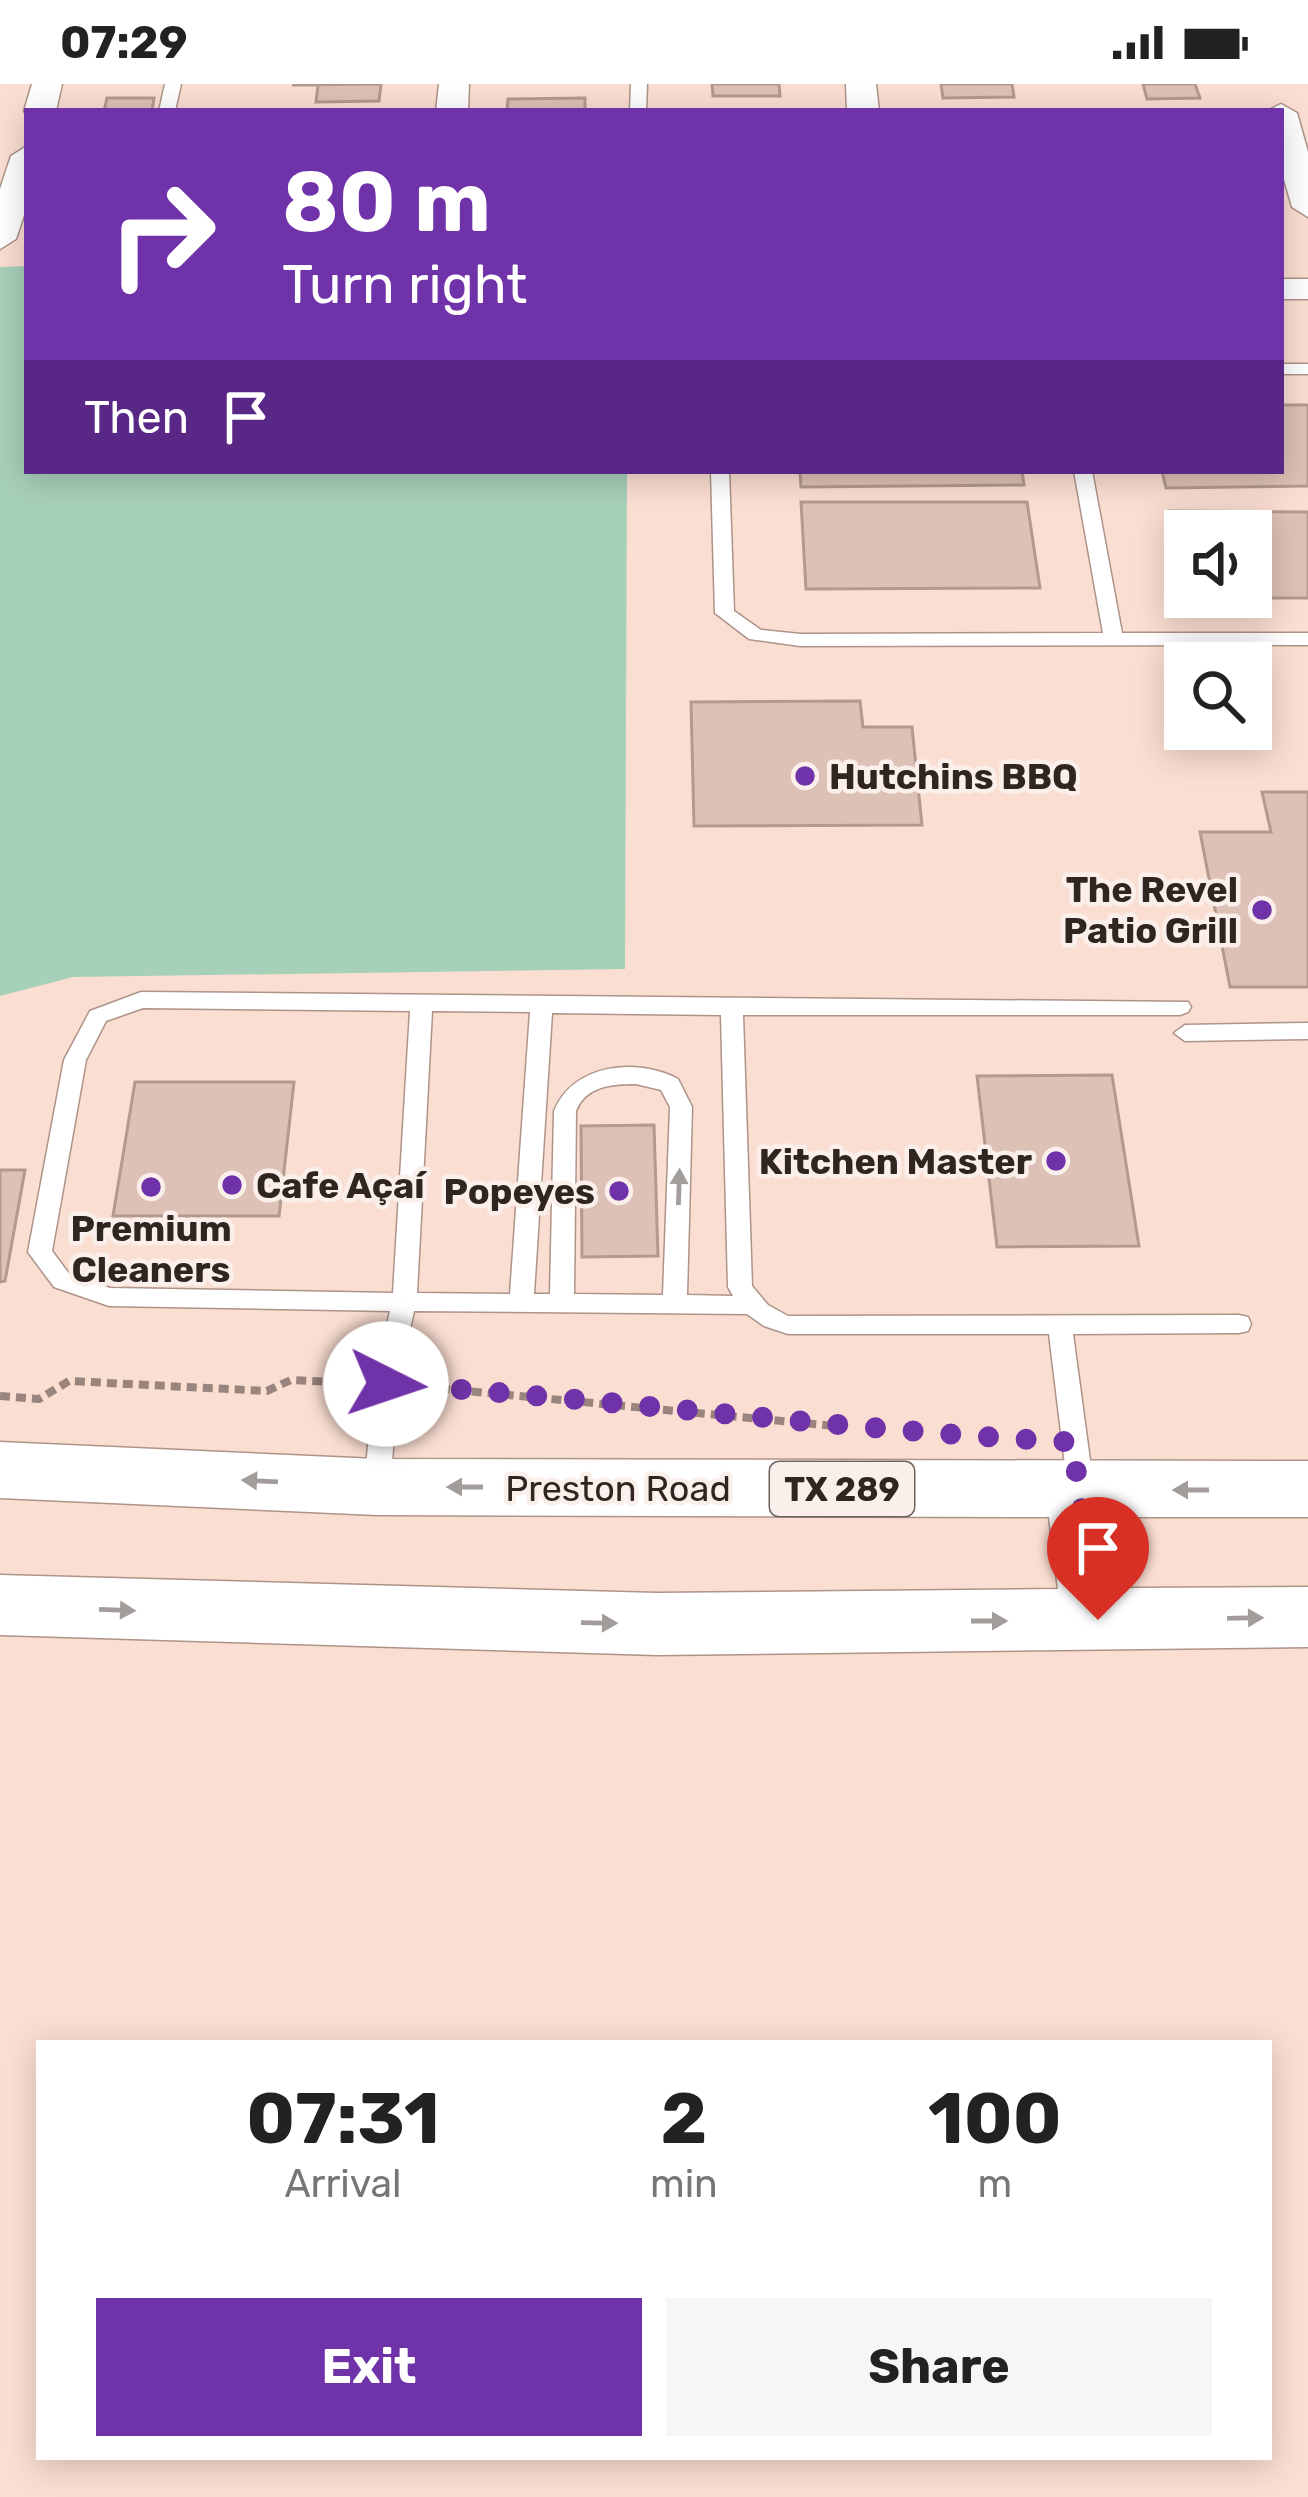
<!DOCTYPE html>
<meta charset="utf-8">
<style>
body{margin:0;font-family:Rubik,sans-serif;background:#f6f6f6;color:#222;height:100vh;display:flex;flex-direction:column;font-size:45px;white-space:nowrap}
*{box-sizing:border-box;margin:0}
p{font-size:39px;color:#767676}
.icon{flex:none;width:66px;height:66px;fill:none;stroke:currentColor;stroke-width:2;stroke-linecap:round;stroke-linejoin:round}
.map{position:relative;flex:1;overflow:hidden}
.drawer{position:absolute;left:36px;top:1956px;width:1236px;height:420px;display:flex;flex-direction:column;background:#fff;border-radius:0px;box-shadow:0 6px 30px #0003}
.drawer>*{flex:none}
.banner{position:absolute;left:24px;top:24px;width:1260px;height:366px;border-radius:0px;box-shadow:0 6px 30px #0003;background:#7032a8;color:#fff;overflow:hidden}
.fabs{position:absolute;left:1164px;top:426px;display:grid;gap:24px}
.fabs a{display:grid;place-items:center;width:108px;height:108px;border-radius:0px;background:#fff;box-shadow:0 6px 30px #0003;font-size:60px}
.pin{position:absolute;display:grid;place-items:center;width:102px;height:102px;color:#fff;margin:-123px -51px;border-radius:50% 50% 50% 0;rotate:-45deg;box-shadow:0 0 12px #0007}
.pin .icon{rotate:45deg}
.me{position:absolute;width:132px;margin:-66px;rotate:94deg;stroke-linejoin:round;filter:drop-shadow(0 0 9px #0008)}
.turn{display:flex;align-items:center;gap:42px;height:252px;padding:0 60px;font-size:54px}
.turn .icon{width:156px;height:156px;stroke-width:2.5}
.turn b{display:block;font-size:84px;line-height:102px}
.then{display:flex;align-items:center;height:114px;padding:0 60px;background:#0003;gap:24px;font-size:45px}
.eta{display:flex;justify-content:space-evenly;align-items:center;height:204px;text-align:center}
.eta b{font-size:72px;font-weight:700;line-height:84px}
.cta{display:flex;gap:24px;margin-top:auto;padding:24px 60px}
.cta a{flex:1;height:138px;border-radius:0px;background:#7032a8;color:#fff;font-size:48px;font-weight:700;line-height:138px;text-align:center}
.cta a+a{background:#f6f6f6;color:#222}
.status{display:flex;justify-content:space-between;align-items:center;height:84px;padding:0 60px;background:#fff;direction:ltr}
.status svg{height:33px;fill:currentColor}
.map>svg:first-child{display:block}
</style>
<div class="status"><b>07:29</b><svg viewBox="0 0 49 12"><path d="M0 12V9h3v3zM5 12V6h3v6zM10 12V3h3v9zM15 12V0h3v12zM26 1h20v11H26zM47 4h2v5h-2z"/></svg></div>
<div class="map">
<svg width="1308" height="2413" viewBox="0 0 1308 2413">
<rect width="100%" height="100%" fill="#fbded2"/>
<!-- green -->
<path fill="#a7d0b9" d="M27,182V387H627L625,885L73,893L0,912V183Z"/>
<!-- building -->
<g fill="#dec1b6" stroke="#b4998e" stroke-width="3">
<path d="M381,0L379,17L316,18L318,1H292Z"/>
<path d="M712,0H779L780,12H713Z"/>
<path d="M941,0H1012L1014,13L943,14Z"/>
<path d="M1143,0H1195L1200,14L1147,15Z"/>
<path d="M107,14H154L152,27H104Z"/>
<path d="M585,14V27H507L508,15Z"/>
<path d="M1281,321H1308V402L1166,404L1162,387H1281Z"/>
<path d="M800,387H1022L1024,401L801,403Z"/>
<path d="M801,418H1027L1040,504L806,505Z"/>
<path d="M1169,427L1308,428V514H1261L1251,476V447H1185V476L1177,475Z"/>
<path d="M860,617L863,643H912L922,741L694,742L691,618Z"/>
<path d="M1262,708H1308V903H1230L1200,748H1271Z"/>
<path d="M1112,991L1139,1162L997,1163L977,992Z"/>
<path d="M135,998H294L279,1132H113Z"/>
<path d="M654,1041L658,1172L582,1173L581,1042Z"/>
<path d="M0,1086H25L5,1197L0,1198Z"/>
</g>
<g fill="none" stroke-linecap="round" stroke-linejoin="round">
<defs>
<g id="service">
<path d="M165,0H181L175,27H159Z"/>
<path d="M631,0H647L646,27H630Z"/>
<rect x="1281" y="280" width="27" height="10"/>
<path d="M711,387H729L734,527L761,546L800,550L1103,549L1074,387H1092L1122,549H1308V561L800,562L749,555L715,529Z"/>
<path d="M141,908L1188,918L1191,923L1188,928L1180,931H743L752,1202L768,1221L788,1232L1239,1231L1248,1233L1251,1240L1248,1247L1239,1249L1073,1250L1094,1406L1090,1413L1081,1416L1072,1413L1068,1406L1049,1250H788L764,1242L747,1230L414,1227L398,1301L390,1403L386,1410L377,1413L368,1410L364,1403L374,1301L390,1227L109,1222L54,1203L28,1168L64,976L90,927ZM143,924L410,927L393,1209L110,1204L70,1191L52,1167L86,976L106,937ZM432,927L530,928L510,1210L417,1209ZM552,929L721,931L728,1203L733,1212L687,1211L692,1023L678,995C636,973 573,980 554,1027L550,1210H534ZM636,1000L661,1006L670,1023L663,1211L574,1210L576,1027C586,1002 611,1000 636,1000Z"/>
<path d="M1308,939V955L1185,957L1174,949L1185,941Z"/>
</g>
<g id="minor">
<path d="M32,0H62L56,27H27V31L24,27Z"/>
<path d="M439,0H469L468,27H436Z"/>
<path d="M846,0H876L879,27H847Z"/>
<path d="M1281,20L1297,29L1308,68V133L1292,123L1281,85V27H1267Z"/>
<path d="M27,62V122L16,155L0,165V105L11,72Z"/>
<rect x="1281" y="195" width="27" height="20"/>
</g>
<path id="primary" d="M0,1358L377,1375L1308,1377V1433H1120L1130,1504L1308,1503V1563L657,1571L0,1551V1491L657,1509L1058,1505L1049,1433L377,1431L0,1414Z"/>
</defs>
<!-- service casing -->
<use href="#service" stroke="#ae9388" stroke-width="3"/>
<!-- minor casing -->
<use href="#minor" stroke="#ae9388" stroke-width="3"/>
<!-- primary casing -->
<use href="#primary" stroke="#ae9388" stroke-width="3"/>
<!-- path -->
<g stroke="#99857d" stroke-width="8" stroke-dasharray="10 6" stroke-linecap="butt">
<path d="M424,1303L845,1343"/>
<path d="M0,1312L39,1315L69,1297L267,1307L291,1296L349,1299"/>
</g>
<!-- service -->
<use href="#service" fill="#fff" fill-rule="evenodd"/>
<!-- minor -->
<use href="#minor" fill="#fff" fill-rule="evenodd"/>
<!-- primary -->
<use href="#primary" fill="#fff" fill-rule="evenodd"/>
</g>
<!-- one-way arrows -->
<defs><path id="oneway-solid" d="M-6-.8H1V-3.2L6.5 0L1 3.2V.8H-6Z" transform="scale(3)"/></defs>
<g fill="#a29d9b">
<use href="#oneway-solid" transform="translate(679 1103) rotate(-88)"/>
<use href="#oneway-solid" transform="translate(260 1397) rotate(-177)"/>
<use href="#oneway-solid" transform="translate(465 1403) rotate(-180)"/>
<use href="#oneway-solid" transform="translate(1191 1406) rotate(180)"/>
<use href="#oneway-solid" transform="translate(117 1526) rotate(2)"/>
<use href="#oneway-solid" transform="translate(1245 1534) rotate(-1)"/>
<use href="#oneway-solid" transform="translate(989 1537)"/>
<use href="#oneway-solid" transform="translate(599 1539) rotate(1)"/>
</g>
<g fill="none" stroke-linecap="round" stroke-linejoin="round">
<!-- route -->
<path stroke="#7032a8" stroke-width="21" stroke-dasharray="0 37.8" d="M386,1300C615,1315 843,1346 1072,1358L1098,1536"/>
</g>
<!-- markers -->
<g fill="#7032a8" stroke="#fbefeb" stroke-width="4.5">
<circle cx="805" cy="692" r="12"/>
<circle cx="1262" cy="826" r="12"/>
<circle cx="1056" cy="1077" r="12"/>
<circle cx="232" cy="1101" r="12"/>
<circle cx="151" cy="1103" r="12"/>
<circle cx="619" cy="1107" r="12"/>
</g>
<g text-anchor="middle" stroke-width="9" stroke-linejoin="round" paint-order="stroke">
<!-- shield labels -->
<rect fill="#fbefeb" stroke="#6d625e" stroke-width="3" x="770" y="1378" width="144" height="54" rx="9"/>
<g font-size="33" font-weight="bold" fill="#302521">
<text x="842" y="1417">TX 289</text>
</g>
<!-- poi labels -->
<g font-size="36" font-weight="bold" fill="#302521" stroke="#fbefeb" text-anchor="end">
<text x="829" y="705" text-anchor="start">Hutchins BBQ</text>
<text x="1238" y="818">The Revel<tspan x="1238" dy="41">Patio Grill</tspan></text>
<text x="1032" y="1090">Kitchen Master</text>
<text x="256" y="1114" text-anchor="start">Cafe Açaí</text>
<text x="595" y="1120">Popeyes</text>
<text x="151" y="1157" text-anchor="middle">Premium<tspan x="151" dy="41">Cleaners</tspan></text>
</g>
<!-- street labels -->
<g font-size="36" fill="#302521" stroke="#fbefeb">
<text x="618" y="1417">Preston Road</text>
</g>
</g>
</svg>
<div class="fabs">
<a><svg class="icon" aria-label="sound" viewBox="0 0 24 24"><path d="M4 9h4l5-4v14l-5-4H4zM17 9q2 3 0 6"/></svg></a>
<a><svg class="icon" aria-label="search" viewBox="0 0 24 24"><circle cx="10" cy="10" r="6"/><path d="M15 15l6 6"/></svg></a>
</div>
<div class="pin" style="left:1098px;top:1536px;background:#d93025"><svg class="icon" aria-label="arrive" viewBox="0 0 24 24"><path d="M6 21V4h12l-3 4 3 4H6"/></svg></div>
<svg class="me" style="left:386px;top:1300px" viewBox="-20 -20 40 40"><circle r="19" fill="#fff"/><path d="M0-13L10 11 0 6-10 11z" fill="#7032a8"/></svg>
<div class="banner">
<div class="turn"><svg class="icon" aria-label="right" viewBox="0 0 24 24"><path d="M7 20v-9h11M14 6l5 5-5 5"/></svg><div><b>80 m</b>Turn right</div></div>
<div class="then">Then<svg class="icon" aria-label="arrive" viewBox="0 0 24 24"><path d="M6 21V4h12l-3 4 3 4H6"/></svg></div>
</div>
<section class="drawer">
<div class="eta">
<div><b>07:31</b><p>Arrival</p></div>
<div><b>2</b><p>min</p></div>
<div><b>100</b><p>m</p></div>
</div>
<div class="cta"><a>Exit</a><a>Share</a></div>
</section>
</div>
